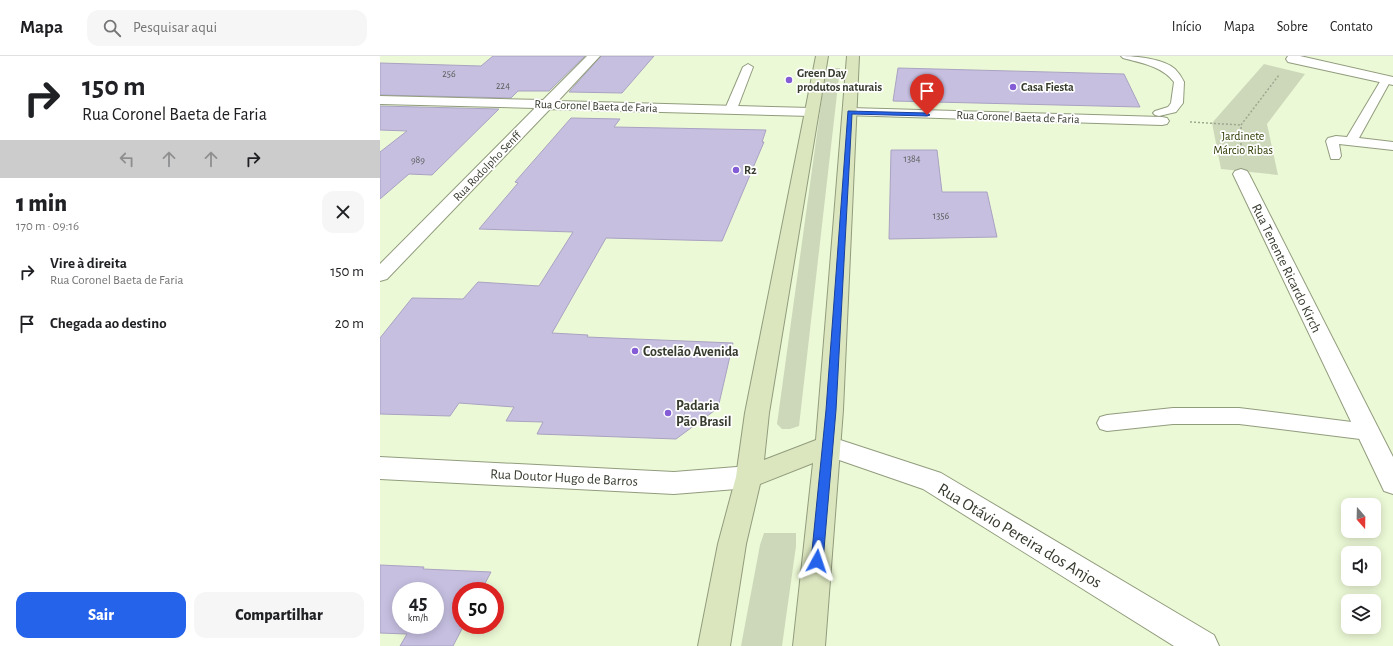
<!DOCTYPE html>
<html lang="pt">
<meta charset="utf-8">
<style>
body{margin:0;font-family:"Alegreya Sans",sans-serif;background:#f6f6f6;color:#202124;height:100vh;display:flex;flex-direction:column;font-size:15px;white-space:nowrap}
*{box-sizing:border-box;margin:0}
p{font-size:13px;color:#757577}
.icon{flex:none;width:22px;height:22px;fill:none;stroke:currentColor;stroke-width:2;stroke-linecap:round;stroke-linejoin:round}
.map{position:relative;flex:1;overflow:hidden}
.side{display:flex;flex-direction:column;background:#fff;width:380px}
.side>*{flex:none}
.hud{background:#fff;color:#202124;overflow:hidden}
.needle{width:26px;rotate:160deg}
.controls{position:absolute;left:961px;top:442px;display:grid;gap:8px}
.controls a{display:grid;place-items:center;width:40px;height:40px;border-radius:8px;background:#fff;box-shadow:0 2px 10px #0003;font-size:20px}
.speed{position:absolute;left:12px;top:526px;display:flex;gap:8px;font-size:20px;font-weight:700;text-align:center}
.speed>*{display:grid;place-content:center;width:52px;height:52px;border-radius:50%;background:#fff;box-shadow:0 2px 10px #0003;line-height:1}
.speed small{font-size:10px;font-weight:400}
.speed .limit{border:6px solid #d22;background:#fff;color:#111}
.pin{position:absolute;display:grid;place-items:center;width:34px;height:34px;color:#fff;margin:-41px -17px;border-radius:50% 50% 50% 0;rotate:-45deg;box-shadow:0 0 4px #0007}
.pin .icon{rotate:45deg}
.me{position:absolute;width:44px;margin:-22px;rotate:5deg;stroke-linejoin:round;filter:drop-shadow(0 0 3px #0008)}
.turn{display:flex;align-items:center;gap:14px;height:84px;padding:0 16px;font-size:18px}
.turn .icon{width:52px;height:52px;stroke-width:2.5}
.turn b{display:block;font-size:28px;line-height:34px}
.lanes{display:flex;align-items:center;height:38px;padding:0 16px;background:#0003;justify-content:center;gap:20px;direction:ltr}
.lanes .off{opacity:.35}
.round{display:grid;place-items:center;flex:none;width:42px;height:42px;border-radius:12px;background:#f6f6f6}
.overview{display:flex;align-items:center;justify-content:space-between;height:68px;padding:0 16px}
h1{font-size:24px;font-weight:800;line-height:30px}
.cta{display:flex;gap:8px;margin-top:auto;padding:8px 16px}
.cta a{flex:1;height:46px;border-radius:12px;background:#2563eb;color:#fff;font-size:16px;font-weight:800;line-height:46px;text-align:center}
.cta a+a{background:#f6f6f6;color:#202124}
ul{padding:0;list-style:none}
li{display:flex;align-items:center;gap:12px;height:52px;padding:0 16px}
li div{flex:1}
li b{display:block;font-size:15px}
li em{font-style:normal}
header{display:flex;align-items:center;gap:24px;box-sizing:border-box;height:56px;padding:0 20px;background:#fff;border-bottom:1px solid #e0e0e0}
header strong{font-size:19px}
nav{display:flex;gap:22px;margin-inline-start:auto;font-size:14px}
.search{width:280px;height:36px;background:#f6f6f6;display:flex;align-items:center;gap:10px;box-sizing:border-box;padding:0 14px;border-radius:12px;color:#757577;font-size:15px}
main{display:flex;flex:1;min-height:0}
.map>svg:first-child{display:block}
</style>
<header>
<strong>Mapa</strong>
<div class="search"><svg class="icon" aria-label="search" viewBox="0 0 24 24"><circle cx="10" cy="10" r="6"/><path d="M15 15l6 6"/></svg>Pesquisar aqui</div>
<nav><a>Início</a><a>Mapa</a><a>Sobre</a><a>Contato</a></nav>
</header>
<main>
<section class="side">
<div class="hud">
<div class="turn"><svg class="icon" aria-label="right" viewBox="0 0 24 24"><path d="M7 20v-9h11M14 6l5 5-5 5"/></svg><div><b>150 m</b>Rua Coronel Baeta de Faria</div></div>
<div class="lanes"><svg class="icon off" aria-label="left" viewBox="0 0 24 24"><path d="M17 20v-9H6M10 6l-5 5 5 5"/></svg><svg class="icon off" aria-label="ahead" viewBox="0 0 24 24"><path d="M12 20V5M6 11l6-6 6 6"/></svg><svg class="icon off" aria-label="ahead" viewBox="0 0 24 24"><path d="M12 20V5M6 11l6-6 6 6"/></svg><svg class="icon" aria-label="right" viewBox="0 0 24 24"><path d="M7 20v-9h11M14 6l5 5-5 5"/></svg></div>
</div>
<div class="overview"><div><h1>1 min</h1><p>170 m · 09:16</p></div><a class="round"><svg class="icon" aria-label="close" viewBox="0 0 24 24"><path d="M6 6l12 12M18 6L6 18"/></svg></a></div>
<ul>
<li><svg class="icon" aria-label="right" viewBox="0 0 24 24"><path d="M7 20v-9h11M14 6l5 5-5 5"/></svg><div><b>Vire à direita</b><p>Rua Coronel Baeta de Faria</p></div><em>150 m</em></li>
<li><svg class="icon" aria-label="arrive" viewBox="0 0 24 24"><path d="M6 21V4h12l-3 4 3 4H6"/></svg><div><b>Chegada ao destino</b></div><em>20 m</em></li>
</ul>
<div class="cta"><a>Sair</a><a>Compartilhar</a></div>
</section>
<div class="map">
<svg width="1013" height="590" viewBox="0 0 1013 590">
<rect width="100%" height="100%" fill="#ecf9d6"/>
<!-- green -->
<g fill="#cdd8bb">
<path d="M884,8L925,18L887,68L898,119L841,113L832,67Z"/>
<path d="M446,12H460L419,370L410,373H402L397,368Z"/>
<path d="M384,477H416V490L402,590H361L380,489Z"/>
</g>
<!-- building -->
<g fill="#c6bfe0" stroke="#a9a2c2" fill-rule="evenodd">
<path d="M113,0H205L169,35H138L131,42L0,39V7L101,10Z"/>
<path d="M221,0H274L242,37L189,36Z"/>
<path d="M518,12L744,18L760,51L513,45Z"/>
<path d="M0,50L119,53L52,119L29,118L0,143V96L27,75L0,74Z"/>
<path d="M191,62L240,63L234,71L386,74L382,86H384L342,185L226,182L172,277L208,279L207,281L353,287L338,352L296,383L157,378L163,366L126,365L134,351L79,347L70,360L0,358V282L32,242L83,243L98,226L159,230L193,176L99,173L138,127L135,126Z"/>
<path d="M511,94H557L562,136H607L617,181L509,183Z"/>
<path d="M0,509L44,511L43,513L111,516L101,535H81V569H84L73,590H20L27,578L0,577ZM21,535H55V569H21Z"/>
</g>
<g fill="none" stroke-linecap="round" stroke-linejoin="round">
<defs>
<g id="service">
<path d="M741,0C756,0 784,3 795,13C799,17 802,22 804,26L803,47L796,56L779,60L775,59L773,57L775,55L788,51L791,47L794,26C782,10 761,7 743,2Z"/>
<path d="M368,8L373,11L357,53L355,55H347L345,53L363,11Z"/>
<path d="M1006,21L1011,24L979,82L1013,86V94L959,88L961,100L959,103H951L946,85L948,82L956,80L967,81L1001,24Z"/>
<path d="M793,352H859L988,368L995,370L998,376L995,382L988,384L859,368H793L727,375L720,373L717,367L720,361L727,359Z"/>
</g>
<g id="minor">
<path d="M207,0H220L178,45L431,52L436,53L438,56L436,59L431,60L170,53L7,223L0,225V208L155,52L0,48V40L163,44Z"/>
<path d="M908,0H920L1013,21V29L908,6L906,3Z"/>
<path d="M470,52L782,61L787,62L789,65L787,68L782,69L465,59L463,56L465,53Z"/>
<path d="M861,113L867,115L869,118L1013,401V438L1004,435L853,118L855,115Z"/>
<path d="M448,380L561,417L834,579L839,590H794L543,433L439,397L435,390L439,383Z"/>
<path d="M0,401L294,416L369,410L378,413L382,421L378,429L369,432L294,438L0,423Z"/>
</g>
<path id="secondary" d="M436,0H448L389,357L384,404L436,384L467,0H479L463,354L445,590H413L433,407L380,428L366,488L350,590H318L338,488L356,421L365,357Z"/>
</defs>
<!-- service casing -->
<use href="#service" stroke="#919c7d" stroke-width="2"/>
<!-- minor casing -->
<use href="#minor" stroke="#919c7d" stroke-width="2"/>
<!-- secondary casing -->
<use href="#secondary" stroke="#919c7d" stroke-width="2"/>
<!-- path -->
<g stroke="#9ea78e" stroke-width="1.5" stroke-dasharray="2 2" stroke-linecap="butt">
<path d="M810,66L861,69"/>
<path d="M861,97V69L899,19"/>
</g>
<!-- service -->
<use href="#service" fill="#fff" fill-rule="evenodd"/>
<!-- minor -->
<use href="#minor" fill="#fff" fill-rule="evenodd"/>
<!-- secondary -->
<use href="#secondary" fill="#dbe5be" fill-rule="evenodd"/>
</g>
<!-- route -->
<path fill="#2563eb" stroke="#184099" d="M468,55L547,57L550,59L547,60L472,58L456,354L443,505L442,509L437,510L433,509L431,505L446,354Z"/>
<!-- markers -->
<g fill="#835cd6" stroke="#fff" stroke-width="1.5">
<circle cx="409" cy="24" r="4"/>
<circle cx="633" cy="31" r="4"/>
<circle cx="356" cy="114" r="4"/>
<circle cx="255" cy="295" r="4"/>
<circle cx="288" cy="357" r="4"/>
</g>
<g text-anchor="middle" stroke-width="3.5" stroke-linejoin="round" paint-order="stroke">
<!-- far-number labels -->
<g font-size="10" fill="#5a5c5a">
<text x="69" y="21">256</text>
<text x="123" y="33">224</text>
<text x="532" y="106">1384</text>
<text x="38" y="107">989</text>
<text x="561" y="163">1356</text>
</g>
<!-- far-poi labels -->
<g font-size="12" font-weight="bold" fill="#363b2e" stroke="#fff" text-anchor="start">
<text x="417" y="21">Green Day<tspan x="417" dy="14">produtos naturais</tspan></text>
<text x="641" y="35">Casa Fiesta</text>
<text x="364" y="118">R2</text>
</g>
<!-- far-street labels -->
<g font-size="12" fill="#363b2e" stroke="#fff">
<text transform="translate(216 50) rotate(2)" y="4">Rua Coronel Baeta de Faria</text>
<text transform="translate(638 61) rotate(2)" y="4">Rua Coronel Baeta de Faria</text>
<text transform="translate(107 110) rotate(-46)" y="4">Rua Rodolpho Senff</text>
</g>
<!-- far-park labels -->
<g font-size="12" fill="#2b3a00" stroke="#fff">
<text x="863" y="84">Jardinete<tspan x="863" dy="14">Márcio Ribas</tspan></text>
</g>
<!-- street labels -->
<g font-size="14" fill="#363b2e" stroke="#fff">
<text transform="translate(907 212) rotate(64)" y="5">Rua Tenente Ricardo Kirch</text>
<text transform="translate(184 421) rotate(3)" y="5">Rua Doutor Hugo de Barros</text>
</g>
<!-- poi labels -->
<g font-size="14" font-weight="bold" fill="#363b2e" stroke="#fff" text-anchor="start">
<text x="263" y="300">Costelão Avenida</text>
<text x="296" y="354">Padaria<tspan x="296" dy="16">Pão Brasil</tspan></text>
</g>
<!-- near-street labels -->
<g font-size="17" fill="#363b2e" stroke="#fff">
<text transform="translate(640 479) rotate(31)" y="6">Rua Otávio Pereira dos Anjos</text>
</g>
</g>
</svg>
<div class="controls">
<a><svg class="needle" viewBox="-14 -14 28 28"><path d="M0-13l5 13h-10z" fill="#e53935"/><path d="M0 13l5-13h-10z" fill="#757577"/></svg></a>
<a><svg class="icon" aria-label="sound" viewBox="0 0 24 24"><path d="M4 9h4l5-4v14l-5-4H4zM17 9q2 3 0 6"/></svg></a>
<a><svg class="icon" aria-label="layers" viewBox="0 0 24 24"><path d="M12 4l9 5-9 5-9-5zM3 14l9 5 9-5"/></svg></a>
</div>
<div class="speed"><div>45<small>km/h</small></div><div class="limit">50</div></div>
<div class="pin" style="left:547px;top:59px;background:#d93025"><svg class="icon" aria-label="arrive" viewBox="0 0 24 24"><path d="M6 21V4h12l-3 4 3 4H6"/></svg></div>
<svg class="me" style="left:437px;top:505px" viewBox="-20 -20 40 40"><path d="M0-17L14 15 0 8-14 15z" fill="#2563eb" stroke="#fff" stroke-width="4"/></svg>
</div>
</main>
